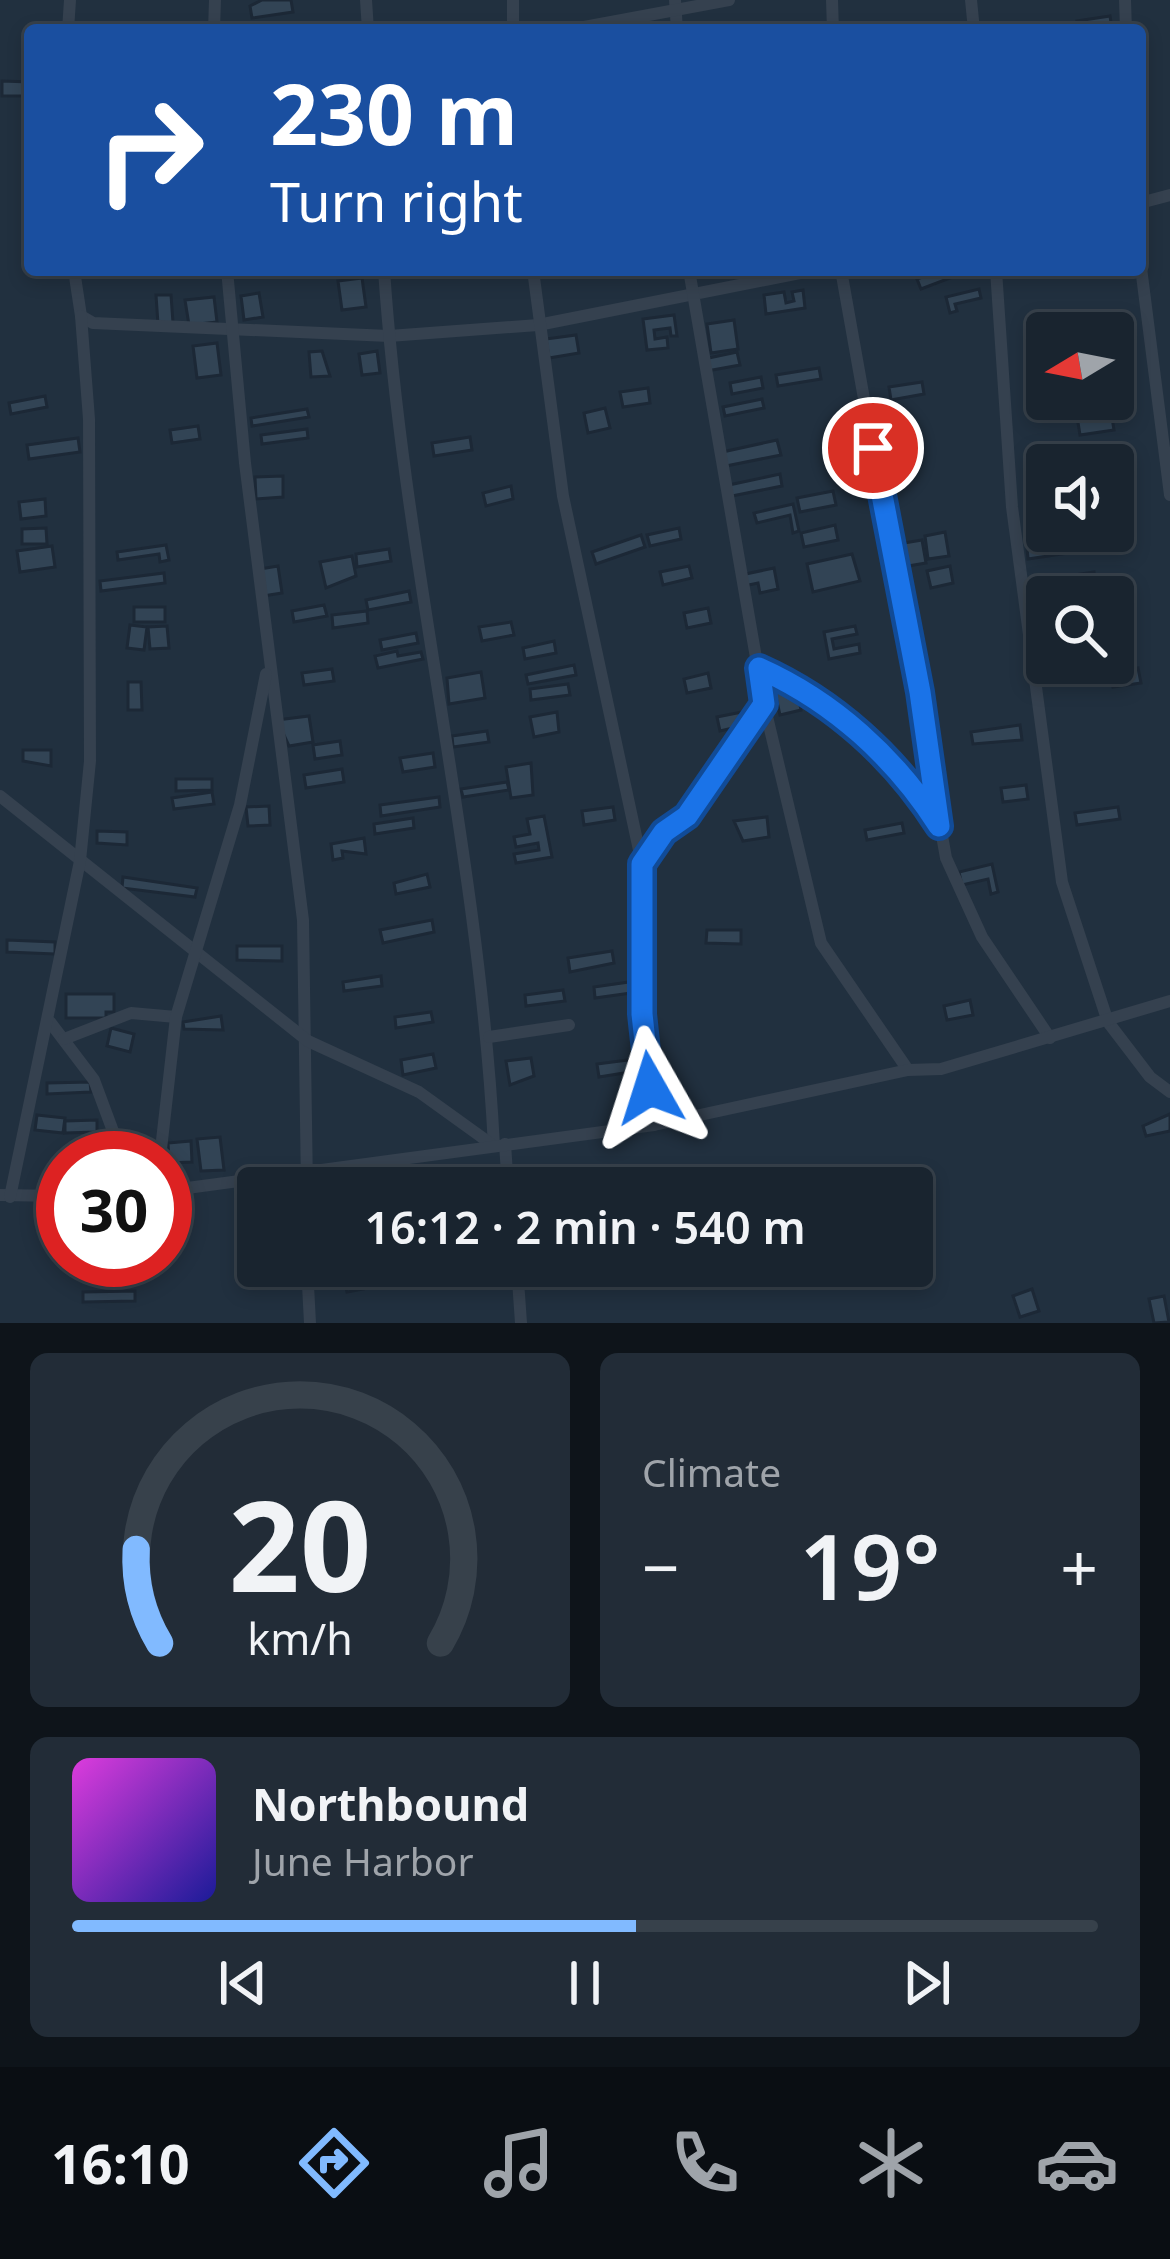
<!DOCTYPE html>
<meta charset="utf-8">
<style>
:root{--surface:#19242f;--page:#222c37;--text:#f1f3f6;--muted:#9fa4aa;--line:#37414b;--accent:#81baff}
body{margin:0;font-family:"Noto Sans",sans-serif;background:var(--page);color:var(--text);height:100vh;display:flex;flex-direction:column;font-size:45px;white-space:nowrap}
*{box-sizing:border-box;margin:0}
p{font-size:39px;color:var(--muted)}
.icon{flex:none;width:66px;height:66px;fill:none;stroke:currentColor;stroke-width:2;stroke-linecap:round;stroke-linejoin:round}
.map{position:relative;height:1323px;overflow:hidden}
.sheet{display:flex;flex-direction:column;gap:30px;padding:30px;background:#0e141a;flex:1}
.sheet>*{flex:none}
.banner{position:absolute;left:24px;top:24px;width:1122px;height:252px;border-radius:12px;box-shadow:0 6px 18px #0003,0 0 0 3px var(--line);background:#1a4fa0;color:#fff;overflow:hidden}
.needle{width:78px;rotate:260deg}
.buttons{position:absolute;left:1026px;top:312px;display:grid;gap:24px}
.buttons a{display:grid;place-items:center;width:108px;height:108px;border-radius:12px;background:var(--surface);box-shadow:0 6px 18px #0003,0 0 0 3px var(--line);font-size:60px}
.speed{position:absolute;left:36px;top:1131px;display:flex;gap:24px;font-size:60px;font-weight:700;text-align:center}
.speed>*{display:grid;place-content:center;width:156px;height:156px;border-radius:50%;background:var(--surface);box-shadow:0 6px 18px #0003,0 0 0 3px var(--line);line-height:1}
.speed .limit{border:18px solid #d22;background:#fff;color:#111}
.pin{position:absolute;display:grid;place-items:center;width:102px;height:102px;color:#fff;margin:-51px;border:6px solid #fff;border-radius:50%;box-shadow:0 3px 12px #0007}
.me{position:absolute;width:132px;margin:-66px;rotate:354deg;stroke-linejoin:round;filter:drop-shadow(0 0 9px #0008)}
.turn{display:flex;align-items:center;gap:42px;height:252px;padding:0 48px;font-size:54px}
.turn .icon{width:156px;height:156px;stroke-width:2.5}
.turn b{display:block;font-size:84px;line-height:102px}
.big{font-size:90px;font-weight:600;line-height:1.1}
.sheet .widget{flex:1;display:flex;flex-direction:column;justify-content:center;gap:18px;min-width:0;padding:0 42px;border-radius:18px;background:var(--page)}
.sheet .dial{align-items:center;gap:0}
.dial svg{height:312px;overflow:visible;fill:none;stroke:var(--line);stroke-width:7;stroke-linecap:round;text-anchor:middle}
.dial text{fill:var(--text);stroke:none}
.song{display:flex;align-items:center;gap:36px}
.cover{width:144px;height:144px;border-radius:18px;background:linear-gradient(135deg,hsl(300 70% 55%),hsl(240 70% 35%))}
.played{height:12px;border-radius:6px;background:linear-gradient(90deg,var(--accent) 55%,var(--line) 55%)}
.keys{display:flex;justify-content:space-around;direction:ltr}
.heat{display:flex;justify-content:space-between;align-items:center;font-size:66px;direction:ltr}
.sheet .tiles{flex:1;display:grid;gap:30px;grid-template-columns:1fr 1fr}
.widget:last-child{grid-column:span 2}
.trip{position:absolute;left:237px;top:1167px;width:696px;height:120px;border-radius:12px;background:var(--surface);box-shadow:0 6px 18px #0003,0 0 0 3px var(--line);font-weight:600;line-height:120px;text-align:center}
.tab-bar{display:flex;height:192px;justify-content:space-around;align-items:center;background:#0a0e13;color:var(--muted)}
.tab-bar .icon{width:84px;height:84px}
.tab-bar .active{color:var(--accent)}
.tab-bar b{font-size:54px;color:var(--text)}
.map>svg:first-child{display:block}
</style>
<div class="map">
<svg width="1170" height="1323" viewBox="0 0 1170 1323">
<rect width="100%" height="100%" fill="#21303f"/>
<!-- building -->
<g fill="#324455" stroke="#1c2836" stroke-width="3">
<path d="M 262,0 L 291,0 L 293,12 L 252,18 L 250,6 Z"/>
<path d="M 1110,16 L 1112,29 L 1079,30 L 1077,21 Z"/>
<path d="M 2,81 L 30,82 L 30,96 L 2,96 Z"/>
<path d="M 941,270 L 956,270 L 958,275 L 921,289 L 917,279 Z"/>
<path d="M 362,278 L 366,307 L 342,310 L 338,281 Z"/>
<path d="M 979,289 L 981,298 L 955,304 L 957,311 L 950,313 L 946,297 Z"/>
<path d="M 803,290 L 805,308 L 766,314 L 764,295 L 784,292 L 786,303 L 794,301 L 792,292 Z"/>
<path d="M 259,293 L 263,317 L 244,320 L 241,296 Z"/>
<path d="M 156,295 L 171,295 L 173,323 L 158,324 Z"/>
<path d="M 214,297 L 217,322 L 189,325 L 185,300 Z"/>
<path d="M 674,315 L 677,336 L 671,336 L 670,328 L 654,330 L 655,339 L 667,337 L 668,348 L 647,350 L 643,319 Z"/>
<path d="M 734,320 L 738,349 L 711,353 L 707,324 Z"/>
<path d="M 576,335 L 579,353 L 549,358 L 546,339 Z"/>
<path d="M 217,343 L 221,375 L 197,378 L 193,346 Z"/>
<path d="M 322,351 L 330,376 L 311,377 L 309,352 Z"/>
<path d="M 377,351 L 380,373 L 362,375 L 359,354 Z"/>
<path d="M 737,352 L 740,365 L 707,371 L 704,359 Z"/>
<path d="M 819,368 L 821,379 L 778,386 L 776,375 Z"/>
<path d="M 761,377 L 763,388 L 732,394 L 730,383 Z"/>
<path d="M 922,382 L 924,394 L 891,400 L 889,387 Z"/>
<path d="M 648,388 L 650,403 L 623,407 L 620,392 Z"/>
<path d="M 45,396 L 47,407 L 11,414 L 9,403 Z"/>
<path d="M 762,399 L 764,408 L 725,416 L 723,407 Z"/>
<path d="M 1110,405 L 1114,430 L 1080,435 L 1076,410 Z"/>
<path d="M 605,408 L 610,428 L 588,433 L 584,413 Z"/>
<path d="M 307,409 L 309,417 L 252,426 L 251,418 Z"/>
<path d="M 198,426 L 200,439 L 172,443 L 170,430 Z"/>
<path d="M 307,429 L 308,438 L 262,444 L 261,435 Z"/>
<path d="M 470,437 L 472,450 L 434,456 L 432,443 Z"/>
<path d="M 78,438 L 80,452 L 29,459 L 27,445 Z"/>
<path d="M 777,440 L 781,455 L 721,467 L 718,453 Z"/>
<path d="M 780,474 L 782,486 L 732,496 L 729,485 Z"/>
<path d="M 283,476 L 283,497 L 256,499 L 255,477 Z"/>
<path d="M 511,486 L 513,499 L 486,506 L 483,493 Z"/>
<path d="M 833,491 L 836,505 L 800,512 L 797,498 Z"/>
<path d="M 45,499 L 46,516 L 21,519 L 19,502 Z"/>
<path d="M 793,504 L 799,531 L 793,533 L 790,515 L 757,523 L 754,513 Z"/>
<path d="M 835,525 L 838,540 L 804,547 L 801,533 Z"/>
<path d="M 46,528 L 47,544 L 22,544 L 22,529 Z"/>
<path d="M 679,528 L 681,539 L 650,546 L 647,535 Z"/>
<path d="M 945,532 L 949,556 L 928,559 L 925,536 Z"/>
<path d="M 641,535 L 645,547 L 596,564 L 592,552 Z"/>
<path d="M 1087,539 L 1088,550 L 1028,559 L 1027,548 Z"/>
<path d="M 922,540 L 926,563 L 902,567 L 898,544 Z"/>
<path d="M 166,545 L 169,560 L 160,562 L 159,554 L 118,560 L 117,552 Z"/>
<path d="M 52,546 L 55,567 L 20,572 L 17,551 Z"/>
<path d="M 389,549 L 391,561 L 357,567 L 356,554 Z"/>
<path d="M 852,554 L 860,581 L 813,592 L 807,564 Z"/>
<path d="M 352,556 L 356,576 L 326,588 L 320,562 Z"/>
<path d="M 278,566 L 282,593 L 263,596 L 260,569 Z"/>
<path d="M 689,566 L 692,578 L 663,585 L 660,572 Z"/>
<path d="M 950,566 L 953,583 L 931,588 L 927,571 Z"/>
<path d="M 774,568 L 778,589 L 760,593 L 758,583 L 744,586 L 741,575 Z"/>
<path d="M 1094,572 L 1097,597 L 1070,597 L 1068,576 Z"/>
<path d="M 164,573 L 165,583 L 101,591 L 100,581 Z"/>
<path d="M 409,591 L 411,602 L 368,610 L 366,600 Z"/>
<path d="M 324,605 L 327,616 L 294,622 L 292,611 Z"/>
<rect x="134" y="607" width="31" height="15"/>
<path d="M 708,608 L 711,623 L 687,628 L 684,613 Z"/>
<path d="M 367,611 L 368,623 L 333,628 L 332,615 Z"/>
<path d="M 511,622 L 514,635 L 482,641 L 479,627 Z"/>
<path d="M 130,625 L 147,627 L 144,650 L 127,648 Z"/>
<path d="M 167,626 L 169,648 L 150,649 L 148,627 Z"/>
<path d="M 855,626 L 857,634 L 832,639 L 834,649 L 859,644 L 860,653 L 829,659 L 824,632 Z"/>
<path d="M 416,633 L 418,643 L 382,650 L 380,640 Z"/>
<path d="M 554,641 L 556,653 L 525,659 L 523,648 Z"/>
<path d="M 397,651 L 398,656 L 421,652 L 423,659 L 378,668 L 375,656 Z"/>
<path d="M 574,665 L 576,675 L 528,684 L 526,675 Z"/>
<path d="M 1138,668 L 1141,683 L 1113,687 L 1111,672 Z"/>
<path d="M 332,669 L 334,681 L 304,685 L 302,673 Z"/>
<path d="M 481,672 L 485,698 L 449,704 L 447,678 Z"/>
<path d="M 708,673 L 711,688 L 687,693 L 684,679 Z"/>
<path d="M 128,682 L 141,682 L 142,710 L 128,710 Z"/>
<path d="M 796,683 L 801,710 L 780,715 L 774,688 Z"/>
<path d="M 568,684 L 570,695 L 531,700 L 530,689 Z"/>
<path d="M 747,711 L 750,724 L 720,731 L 717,717 Z"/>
<path d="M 557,712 L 559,732 L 534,737 L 530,717 Z"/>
<path d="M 309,716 L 313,742 L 289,746 L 277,720 Z"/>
<path d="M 1020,725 L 1022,740 L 973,744 L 971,732 Z"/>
<path d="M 487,731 L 489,742 L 453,747 L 452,736 Z"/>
<path d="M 340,741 L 342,755 L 315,759 L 313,745 Z"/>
<path d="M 23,750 L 51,750 L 51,766 L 23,761 Z"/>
<path d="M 433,753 L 435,767 L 403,772 L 400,758 Z"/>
<path d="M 531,763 L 533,795 L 511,798 L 506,767 Z"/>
<path d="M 342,769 L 344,782 L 306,788 L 304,775 Z"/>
<path d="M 176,779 L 212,779 L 212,790 L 176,791 Z"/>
<path d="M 507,782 L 509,790 L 463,797 L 461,789 Z"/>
<path d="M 1026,785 L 1028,799 L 1003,802 L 1001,788 Z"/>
<path d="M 212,792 L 214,804 L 174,809 L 172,798 Z"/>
<path d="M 439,797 L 440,807 L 381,816 L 380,805 Z"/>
<path d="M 269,806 L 270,825 L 248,826 L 246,807 Z"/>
<path d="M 613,807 L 615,820 L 584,825 L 582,811 Z"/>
<path d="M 1118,807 L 1120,819 L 1077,825 L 1075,813 Z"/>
<path d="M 544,816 L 552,857 L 516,863 L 514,854 L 539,850 L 538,843 L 516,847 L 514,837 L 530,834 L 527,819 Z"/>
<path d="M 767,817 L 769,837 L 743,841 L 734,821 Z"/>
<path d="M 413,818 L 414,828 L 375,834 L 374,824 Z"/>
<path d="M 902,823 L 904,833 L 867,840 L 865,830 Z"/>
<path d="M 97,831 L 127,832 L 127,845 L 97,843 Z"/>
<path d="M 364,838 L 366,854 L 342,851 L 343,858 L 333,860 L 331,844 Z"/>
<path d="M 992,864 L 998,892 L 991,894 L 988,879 L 962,885 L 959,872 Z"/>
<path d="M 427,874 L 430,887 L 396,894 L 394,883 Z"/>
<path d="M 123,877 L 197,888 L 195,897 L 122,888 Z"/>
<path d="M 432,920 L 434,932 L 383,943 L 380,930 Z"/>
<path d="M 707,930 L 741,930 L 741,944 L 706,943 Z"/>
<path d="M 7,940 L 55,942 L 55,954 L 7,952 Z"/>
<path d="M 237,946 L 282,946 L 282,961 L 237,960 Z"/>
<path d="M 612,951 L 614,963 L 570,972 L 568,958 Z"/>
<path d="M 381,976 L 382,986 L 344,991 L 343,982 Z"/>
<path d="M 629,982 L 631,993 L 595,998 L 594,987 Z"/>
<path d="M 563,990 L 565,1001 L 526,1006 L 525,995 Z"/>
<path d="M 66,994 L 114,994 L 114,1012 L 106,1012 L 106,1018 L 66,1018 Z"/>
<path d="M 970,1000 L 973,1015 L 947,1020 L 944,1006 Z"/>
<path d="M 431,1012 L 433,1022 L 396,1028 L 395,1017 Z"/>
<path d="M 221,1016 L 223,1030 L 184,1029 L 183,1022 Z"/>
<path d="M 111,1028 L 134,1034 L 130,1052 L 107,1046 Z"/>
<path d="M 433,1054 L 436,1068 L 403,1075 L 401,1060 Z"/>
<path d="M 531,1058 L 534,1076 L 510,1085 L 506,1061 Z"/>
<path d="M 628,1060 L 630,1072 L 599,1077 L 597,1064 Z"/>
<path d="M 90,1082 L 91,1092 L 47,1094 L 47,1083 Z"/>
<path d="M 1170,1114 L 1170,1131 L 1146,1136 L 1143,1126 Z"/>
<path d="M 37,1115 L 65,1118 L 63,1133 L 35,1130 Z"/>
<path d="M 97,1120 L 97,1132 L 65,1133 L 65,1121 Z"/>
<path d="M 220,1137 L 224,1170 L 201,1171 L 197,1139 Z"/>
<path d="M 191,1141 L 192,1162 L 169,1163 L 168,1143 Z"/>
<path d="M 371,1273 L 373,1287 L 347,1292 L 344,1278 Z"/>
<path d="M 1032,1289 L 1039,1311 L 1020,1317 L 1013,1296 Z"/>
<path d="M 135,1291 L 135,1301 L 83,1302 L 83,1292 Z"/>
<path d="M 1164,1296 L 1169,1322 L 1154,1323 L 1149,1299 Z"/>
</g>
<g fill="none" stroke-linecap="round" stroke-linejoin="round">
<!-- street -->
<g stroke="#35414f" stroke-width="12">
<path d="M 366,0 L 368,30"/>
<path d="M 675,0 L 677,30"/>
<path d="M 832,0 L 833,30"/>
<path d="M 971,0 L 974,30"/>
<path d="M 1125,0 L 1126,30"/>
<path d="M 68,30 L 70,0"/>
<path d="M 214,30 L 215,0"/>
<path d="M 513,30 L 513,0"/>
<path d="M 568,30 L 729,0"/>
<path d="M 1140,203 L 1170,195"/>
<path d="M 1140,260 L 1170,495"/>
<path d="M 74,270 L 81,316 L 93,323 L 389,336 L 538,325 L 815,270"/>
<path d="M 227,270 L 245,463 L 303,920 L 307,1188"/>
<path d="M 384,270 C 404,564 479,852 494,1146"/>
<path d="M 533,270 L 563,496 L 642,864 L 642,1014 L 654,1125"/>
<path d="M 689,270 L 764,704 L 821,943 L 908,1070"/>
<path d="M 841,270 L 946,858 L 982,937 L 1050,1038"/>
<path d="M 996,270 L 1012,507 L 1062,882 L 1108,1022 L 1150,1077 L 1170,1092"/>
<path d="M 759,668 C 831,701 891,754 935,820"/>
<path d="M 0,796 L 308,1041 L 419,1092 L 494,1146"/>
<path d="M 642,864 L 664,832 L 687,816 L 764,704"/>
<path d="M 50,1022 L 94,1080 L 123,1158"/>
<path d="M 489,1037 L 569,1025"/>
<path d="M 64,1039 L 131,1013 L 176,1017"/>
<path d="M 505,1144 L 508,1188"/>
<path d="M 160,1158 L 176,1017 L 240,805 L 266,674"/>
<path d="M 165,1191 L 654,1125 L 908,1070 L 941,1069 L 1170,1001"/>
<path d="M 0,1195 L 63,1196"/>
<path d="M 10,1197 L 80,861 L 90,761 L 89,419 L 81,316"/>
<path d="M 307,1266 L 310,1323"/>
<path d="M 517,1266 L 521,1323"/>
</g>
</g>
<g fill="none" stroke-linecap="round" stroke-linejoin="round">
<defs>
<path id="route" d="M 650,1088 L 642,1014 L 642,864 L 664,832 L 687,816 L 764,704 L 759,668 C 833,701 895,757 939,826 L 920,692 L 873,448"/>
</defs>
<!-- route casing -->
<use href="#route" stroke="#114b97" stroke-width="30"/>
<!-- route -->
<use href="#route" stroke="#1a73e8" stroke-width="21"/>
</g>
</svg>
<div class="buttons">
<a><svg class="needle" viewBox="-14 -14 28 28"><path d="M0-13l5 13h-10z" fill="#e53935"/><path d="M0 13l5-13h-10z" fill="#9fa4aa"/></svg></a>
<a><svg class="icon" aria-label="sound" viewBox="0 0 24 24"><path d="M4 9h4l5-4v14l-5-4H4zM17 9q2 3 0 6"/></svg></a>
<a><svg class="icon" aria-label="search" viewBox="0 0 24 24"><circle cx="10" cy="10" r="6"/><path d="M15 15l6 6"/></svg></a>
</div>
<div class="speed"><div class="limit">30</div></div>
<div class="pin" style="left:873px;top:448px;background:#d93025"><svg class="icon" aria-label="arrive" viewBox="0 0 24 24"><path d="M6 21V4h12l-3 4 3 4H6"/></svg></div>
<svg class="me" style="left:650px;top:1088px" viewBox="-20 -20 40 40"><path d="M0-17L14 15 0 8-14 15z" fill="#1a73e8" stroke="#fff" stroke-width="4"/></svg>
<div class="trip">16:12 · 2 min · 540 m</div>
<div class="banner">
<div class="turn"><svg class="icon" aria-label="right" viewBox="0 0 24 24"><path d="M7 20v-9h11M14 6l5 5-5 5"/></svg><div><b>230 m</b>Turn right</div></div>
</div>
</div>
<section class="sheet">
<div class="tiles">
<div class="widget dial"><svg viewBox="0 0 100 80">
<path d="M14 69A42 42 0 1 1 86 69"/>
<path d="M14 69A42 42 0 0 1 8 45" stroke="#81baff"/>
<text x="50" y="56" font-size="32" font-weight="700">20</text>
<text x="50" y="72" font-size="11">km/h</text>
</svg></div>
<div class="widget"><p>Climate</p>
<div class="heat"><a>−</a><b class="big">19°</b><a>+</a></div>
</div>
<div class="widget">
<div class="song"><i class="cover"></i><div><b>Northbound</b><p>June Harbor</p></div></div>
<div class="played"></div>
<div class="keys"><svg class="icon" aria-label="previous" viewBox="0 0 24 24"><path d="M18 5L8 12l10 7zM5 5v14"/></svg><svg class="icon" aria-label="pause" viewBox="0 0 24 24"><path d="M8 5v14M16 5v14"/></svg><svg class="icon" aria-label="next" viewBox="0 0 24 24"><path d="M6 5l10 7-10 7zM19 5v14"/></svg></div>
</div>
</div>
</section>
<nav class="tab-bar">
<b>16:10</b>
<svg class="icon active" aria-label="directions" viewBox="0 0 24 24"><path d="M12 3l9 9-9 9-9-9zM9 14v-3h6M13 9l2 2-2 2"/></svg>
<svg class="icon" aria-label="music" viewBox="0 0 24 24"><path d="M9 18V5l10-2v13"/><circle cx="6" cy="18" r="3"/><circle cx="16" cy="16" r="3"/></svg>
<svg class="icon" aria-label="phone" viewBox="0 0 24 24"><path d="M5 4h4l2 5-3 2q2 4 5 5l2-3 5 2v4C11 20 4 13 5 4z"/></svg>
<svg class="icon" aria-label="climate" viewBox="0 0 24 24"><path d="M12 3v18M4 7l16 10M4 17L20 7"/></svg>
<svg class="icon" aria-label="car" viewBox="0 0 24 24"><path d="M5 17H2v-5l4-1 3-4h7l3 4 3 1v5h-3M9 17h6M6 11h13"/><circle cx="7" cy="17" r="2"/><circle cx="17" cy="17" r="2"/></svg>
</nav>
